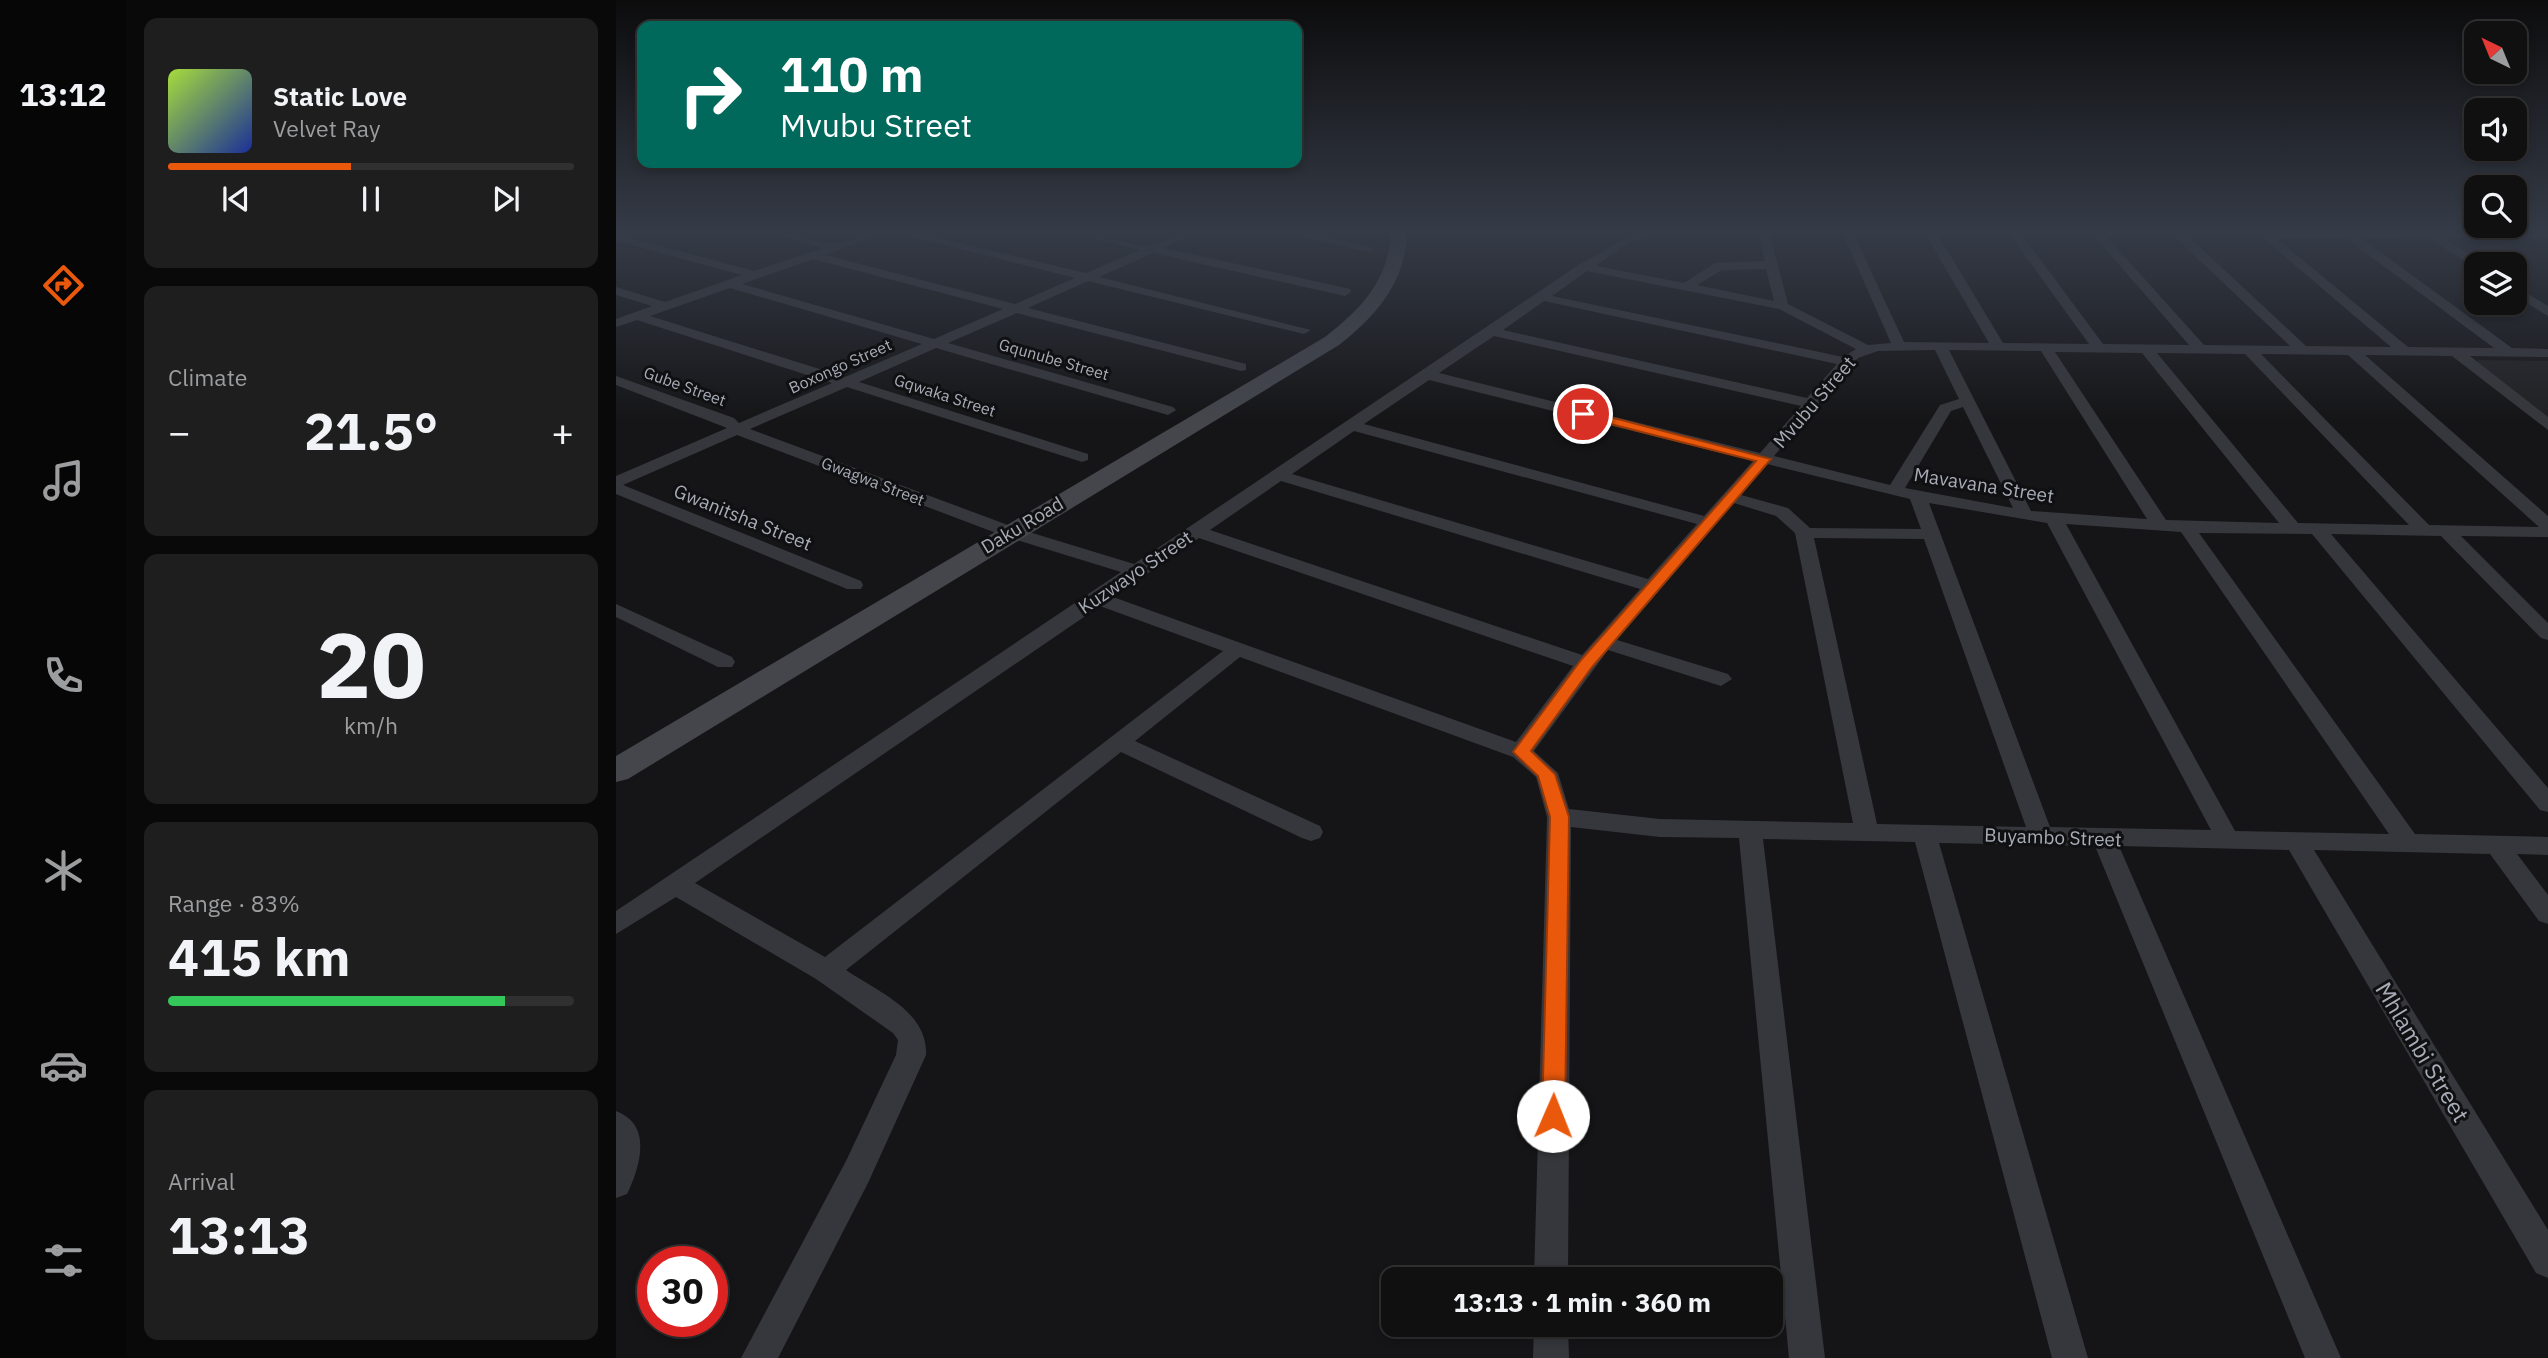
<!DOCTYPE html>
<meta charset="utf-8">
<style>
:root{--surface:#101011;--page:#1e1e1f;--text:#f1f3f6;--muted:#9c9d9f;--line:#303031;--accent:#ea580c}
body{margin:0;font-family:"IBM Plex Sans",sans-serif;background:var(--page);color:var(--text);height:100vh;display:flex;flex-direction:column;font-size:26px;white-space:nowrap}
*{box-sizing:border-box;margin:0}
p{font-size:23px;color:var(--muted)}
.icon{flex:none;width:38px;height:38px;fill:none;stroke:currentColor;stroke-width:2;stroke-linecap:round;stroke-linejoin:round}
.map{position:relative;flex:1;overflow:hidden}
.drawer{display:flex;flex-direction:column;gap:18px;padding:18px;background:#090909;width:490px}
.drawer>*{flex:none}
.hud{position:absolute;left:21px;top:21px;width:665px;height:147px;border-radius:14px;box-shadow:0 4px 10px #0003,0 0 0 2px var(--line);background:#00695c;color:#fff;overflow:hidden}
.needle{width:46px;rotate:317deg}
.controls{position:absolute;left:1848px;top:21px;display:grid;gap:14px}
.controls a{display:grid;place-items:center;width:63px;height:63px;border-radius:14px;background:var(--surface);box-shadow:0 4px 10px #0003,0 0 0 2px var(--line);font-size:35px}
.speed{position:absolute;left:21px;top:1246px;display:flex;gap:14px;font-size:35px;font-weight:700;text-align:center}
.speed>*{display:grid;place-content:center;width:91px;height:91px;border-radius:50%;background:var(--surface);box-shadow:0 4px 10px #0003,0 0 0 2px var(--line);line-height:1}
.speed .limit{border:10px solid #d22;background:#fff;color:#111}
.pin{position:absolute;display:grid;place-items:center;width:60px;height:60px;color:#fff;margin:-30px;border:4px solid #fff;border-radius:50%;box-shadow:0 2px 7px #0007}
.me{position:absolute;width:77px;margin:-38px;rotate:1deg;stroke-linejoin:round;filter:drop-shadow(0 0 5px #0008)}
.turn{display:flex;align-items:center;gap:24px;height:147px;padding:0 28px;font-size:32px}
.turn .icon{width:91px;height:91px;stroke-width:2.5}
.turn b{display:block;font-size:49px;line-height:60px}
.big{font-size:52px;font-weight:800;line-height:1.1}
.drawer .card{flex:1;display:flex;flex-direction:column;justify-content:center;gap:10px;min-width:0;padding:0 24px;border-radius:14px;background:var(--page)}
.drawer .dial{align-items:center;gap:0}
.dial b{font-size:91px;line-height:1}
.song{display:flex;align-items:center;gap:21px}
.cover{width:84px;height:84px;border-radius:10px;background:linear-gradient(135deg,hsl(80 70% 55%),hsl(230 70% 35%))}
.played{height:7px;border-radius:4px;background:linear-gradient(90deg,var(--accent) 45%,var(--line) 45%)}
.keys{display:flex;justify-content:space-around;direction:ltr}
.heat{display:flex;justify-content:space-between;align-items:center;font-size:38px;direction:ltr}
.charge{height:10px;border-radius:5px;background:linear-gradient(90deg,#34c759 83%,var(--line) 0)}
.trip{position:absolute;left:765px;top:1267px;width:402px;height:70px;border-radius:14px;background:var(--surface);box-shadow:0 4px 10px #0003,0 0 0 2px var(--line);font-weight:800;line-height:70px;text-align:center}
main{display:flex;flex:1;min-height:0}
.tabs{display:flex;flex-direction:column;width:126px;justify-content:space-around;align-items:center;background:#060607;color:var(--muted)}
.tabs .icon{width:49px;height:49px}
.tabs .selected{color:var(--accent)}
.tabs b{font-size:32px;color:var(--text)}
.map>svg:first-child{display:block}
</style>
<main>
<nav class="tabs">
<b>13:12</b>
<svg class="icon selected" aria-label="directions" viewBox="0 0 24 24"><path d="M12 3l9 9-9 9-9-9zM9 14v-3h6M13 9l2 2-2 2"/></svg>
<svg class="icon" aria-label="music" viewBox="0 0 24 24"><path d="M9 18V5l10-2v13"/><circle cx="6" cy="18" r="3"/><circle cx="16" cy="16" r="3"/></svg>
<svg class="icon" aria-label="phone" viewBox="0 0 24 24"><path d="M5 4h4l2 5-3 2q2 4 5 5l2-3 5 2v4C11 20 4 13 5 4z"/></svg>
<svg class="icon" aria-label="climate" viewBox="0 0 24 24"><path d="M12 3v18M4 7l16 10M4 17L20 7"/></svg>
<svg class="icon" aria-label="car" viewBox="0 0 24 24"><path d="M5 17H2v-5l4-1 3-4h7l3 4 3 1v5h-3M9 17h6M6 11h13"/><circle cx="7" cy="17" r="2"/><circle cx="17" cy="17" r="2"/></svg>
<svg class="icon" aria-label="filters" viewBox="0 0 24 24"><path d="M4 7h16M4 17h16"/><circle cx="9" cy="7" r="2"/><circle cx="15" cy="17" r="2"/></svg>
</nav>
<section class="drawer">
<div class="card">
<div class="song"><i class="cover"></i><div><b>Static Love</b><p>Velvet Ray</p></div></div>
<div class="played"></div>
<div class="keys"><svg class="icon" aria-label="previous" viewBox="0 0 24 24"><path d="M18 5L8 12l10 7zM5 5v14"/></svg><svg class="icon" aria-label="pause" viewBox="0 0 24 24"><path d="M8 5v14M16 5v14"/></svg><svg class="icon" aria-label="next" viewBox="0 0 24 24"><path d="M6 5l10 7-10 7zM19 5v14"/></svg></div>
</div>
<div class="card"><p>Climate</p>
<div class="heat"><a>−</a><b class="big">21.5°</b><a>+</a></div>
</div>
<div class="card dial"><b>20</b><p>km/h</p></div>
<div class="card"><p>Range · 83%</p><b class="big">415 km</b><div class="charge"></div></div>
<div class="card"><p>Arrival</p><b class="big">13:13</b></div>
</section>
<div class="map">
<svg width="1932" height="1358" viewBox="0 0 1932 1358">
<rect width="100%" height="100%" fill="#151517"/>
<!-- built -->
<path fill="#212124" d="M 1862,360 L 1932,361 L 1932,427 L 1856,366 Z"/>
<g fill="none" stroke-linecap="round" stroke-linejoin="round">
<!-- minor -->
<g fill="#36373c" fill-rule="evenodd">
<path d="M 149,231 C 174,230 200,245 219,243 C 237,242 252,231 273,231 L 209,255 L 399,304 L 459,278 L 273,231 L 293,231 L 470,273 L 524,250 L 447,231 C 471,231 521,248 536,245 C 553,242 565,231 584,231 L 548,248 L 734,289 L 735,292 L 729,296 L 537,253 L 483,277 L 695,330 L 688,334 L 472,281 L 412,308 L 630,364 L 630,370 L 625,371 L 401,313 L 332,343 L 557,407 L 560,410 L 552,415 L 320,348 L 243,382 L 472,454 L 472,460 L 466,462 L 231,387 L 134,429 L 400,528 L 518,564 L 964,264 C 996,249 1009,230 1049,231 L 1012,243 L 980,266 L 1068,283 L 1099,263 L 1149,261 L 1141,231 L 1153,231 L 1172,304 L 1252,345 L 1275,343 L 1227,234 L 1217,231 L 1932,233 L 1932,239 L 1830,239 L 1864,261 L 1866,264 L 1860,264 L 1860,268 L 1814,239 L 1745,238 L 1896,348 L 1932,349 L 1932,357 L 1854,356 L 1932,417 L 1932,430 L 1836,356 L 1749,355 L 1932,516 L 1932,537 L 1845,536 L 1932,623 L 1932,640 L 1925,638 L 1825,536 L 1715,534 L 1932,788 L 1932,812 L 1924,810 L 1696,534 L 1583,533 L 1799,834 L 1932,837 L 1932,855 L 1901,854 L 1932,895 L 1932,924 L 1923,921 L 1874,854 L 1698,850 L 1932,1230 L 1932,1278 L 1920,1273 L 1673,850 L 1503,846 L 1725,1358 L 1689,1358 L 1479,846 L 1323,843 L 1472,1358 L 1436,1358 L 1299,842 L 1147,839 L 1209,1358 L 1173,1358 L 1123,838 L 1044,837 L 955,827 L 952,1279 L 918,1279 L 931,817 L 920,777 L 897,757 L 624,657 L 519,741 L 704,826 L 707,832 L 704,838 L 695,841 L 686,838 L 505,752 L 230,970 C 262,992 312,1011 310,1055 L 252,1183 L 162,1358 L 125,1358 L 230,1161 L 280,1055 L 282,1040 L 277,1033 L 200,979 L 60,897 L 0,934 L 0,911 L 505,572 L 388,536 L 121,435 L 7,485 L 245,581 L 247,585 L 245,589 L 231,589 L 0,494 L 0,476 L 111,428 L 0,385 L 0,376 L 118,418 L 123,423 L 216,383 L 21,320 L 0,327 L 0,319 L 36,306 L 0,295 L 0,287 L 49,302 L 126,275 L 0,241 L 0,234 L 138,271 L 207,248 ZM 1238,235 L 1310,235 L 1373,343 L 1288,342 ZM 1322,235 L 1395,236 L 1473,344 L 1387,343 ZM 1407,236 L 1478,236 L 1573,345 L 1487,344 ZM 1490,236 L 1559,237 L 1674,346 L 1588,345 ZM 1573,237 L 1646,237 L 1775,347 L 1690,346 ZM 1660,238 L 1730,238 L 1878,348 L 1792,347 ZM 197,259 L 387,309 L 318,339 L 126,284 ZM 1150,269 L 1158,301 L 1081,285 L 1106,270 ZM 971,271 L 1163,309 L 1240,349 L 1227,357 L 936,296 ZM 114,288 L 306,344 L 229,377 L 34,316 ZM 928,301 L 1221,364 L 1191,398 L 887,330 ZM 878,336 L 1185,406 L 1144,453 L 823,373 ZM 1319,350 L 1343,399 L 1324,405 L 1274,485 L 1158,456 L 1242,358 L 1262,351 ZM 1333,350 L 1425,351 L 1531,519 L 1415,511 ZM 1439,352 L 1526,353 L 1663,523 L 1550,520 ZM 1541,353 L 1629,354 L 1793,525 L 1682,523 ZM 1645,354 L 1732,355 L 1923,527 L 1813,525 ZM 813,380 L 1137,461 L 1088,516 L 748,424 ZM 1347,407 L 1397,508 L 1289,488 L 1335,411 ZM 738,431 L 1081,524 L 1032,579 L 676,474 ZM 1151,464 L 1294,499 L 1305,529 L 1194,528 L 1172,508 L 1125,495 ZM 665,481 L 1024,589 L 966,655 L 594,530 ZM 1118,503 L 1160,516 L 1179,533 L 1237,823 L 1044,819 L 953,809 L 942,773 L 918,751 L 992,650 L 1105,686 L 1116,679 L 1112,674 L 1001,640 ZM 1313,503 L 1431,523 L 1595,830 L 1434,827 ZM 1450,524 L 1565,532 L 1773,834 L 1619,831 ZM 583,538 L 957,666 L 900,742 L 497,597 ZM 1198,538 L 1308,539 L 1410,827 L 1261,824 ZM 484,606 L 607,651 L 209,957 L 79,883 Z"/>
<path d="M 664,231 L 686,231 L 759,248 L 753,252 Z"/>
<path d="M 1899,286 L 1932,306 L 1932,316 L 1899,296 Z"/>
<path d="M 0,604 L 116,657 L 119,662 L 116,667 L 102,667 L 0,617 Z"/>
<path d="M 0,1111 C 37,1125 24,1167 11,1194 L 0,1198 Z"/>
<path d="M 918,1325 L 952,1325 L 953,1358 L 917,1358 Z"/>
</g>
<!-- secondary -->
<path fill="#44464c" fill-rule="evenodd" d="M 775,231 L 791,231 C 790,282 761,315 723,345 L 12,779 L 0,782 L 0,756 L 709,337 C 746,308 773,280 775,231 Z"/>
</g>
<!-- sky -->
<linearGradient id="sky" x2="0" y2="1"><stop stop-color="#0c0c0d"/><stop offset="0.55" stop-color="#353b47"/><stop offset="1" stop-color="#353b47" stop-opacity="0"/></linearGradient>
<rect width="1932" height="421" fill="url(#sky)"/>
<!-- route -->
<path fill="#ea580c" stroke="#983908" stroke-width="2" d="M 967,410 L 1155,459 L 976,667 L 915,751 L 939,774 L 953,817 L 949,1116 L 945,1124 L 937,1127 L 929,1124 L 926,1116 L 934,817 L 922,776 L 897,752 L 965,660 L 1140,461 L 963,416 L 961,414 Z"/>
<g text-anchor="middle" stroke-width="6" stroke-linejoin="round" paint-order="stroke">
<!-- far-street labels -->
<g font-size="16" fill="#a7acb7" stroke="#101012">
<text transform="translate(438 359) rotate(16)" y="6">Gqunube Street</text>
<text transform="translate(224 366) rotate(-24)" y="6">Boxongo Street</text>
<text transform="translate(69 386) rotate(20)" y="6">Gube Street</text>
<text transform="translate(329 395) rotate(18)" y="6">Gqwaka Street</text>
<text transform="translate(257 481) rotate(21)" y="6">Gwagwa Street</text>
</g>
<!-- street labels -->
<g font-size="19" fill="#a7acb7" stroke="#101012">
<text transform="translate(1198 402) rotate(-49)" y="7">Mvubu Street</text>
<text transform="translate(1368 485) rotate(9)" y="7">Mavavana Street</text>
<text transform="translate(127 517) rotate(22)" y="7">Gwanitsha Street</text>
<text transform="translate(406 525) rotate(-31)" y="7">Daku Road</text>
<text transform="translate(519 572) rotate(-34)" y="7">Kuzwayo Street</text>
<text transform="translate(1437 837) rotate(2)" y="7">Buyambo Street</text>
</g>
<!-- near-street labels -->
<g font-size="23" fill="#a7acb7" stroke="#101012">
<text transform="translate(1806 1052) rotate(59)" y="8">Mhlambi Street</text>
</g>
</g>
</svg>
<div class="controls">
<a><svg class="needle" viewBox="-14 -14 28 28"><path d="M0-13l5 13h-10z" fill="#e53935"/><path d="M0 13l5-13h-10z" fill="#9c9d9f"/></svg></a>
<a><svg class="icon" aria-label="sound" viewBox="0 0 24 24"><path d="M4 9h4l5-4v14l-5-4H4zM17 9q2 3 0 6"/></svg></a>
<a><svg class="icon" aria-label="search" viewBox="0 0 24 24"><circle cx="10" cy="10" r="6"/><path d="M15 15l6 6"/></svg></a>
<a><svg class="icon" aria-label="layers" viewBox="0 0 24 24"><path d="M12 4l9 5-9 5-9-5zM3 14l9 5 9-5"/></svg></a>
</div>
<div class="speed"><div class="limit">30</div></div>
<div class="pin" style="left:967px;top:414px;background:#d93025"><svg class="icon" aria-label="arrive" viewBox="0 0 24 24"><path d="M6 21V4h12l-3 4 3 4H6"/></svg></div>
<svg class="me" style="left:937px;top:1116px" viewBox="-20 -20 40 40"><circle r="19" fill="#fff"/><path d="M0-13L10 11 0 6-10 11z" fill="#ea580c"/></svg>
<div class="trip">13:13 · 1 min · 360 m</div>
<div class="hud">
<div class="turn"><svg class="icon" aria-label="right" viewBox="0 0 24 24"><path d="M7 20v-9h11M14 6l5 5-5 5"/></svg><div><b>110 m</b>Mvubu Street</div></div>
</div>
</div>
</main>
